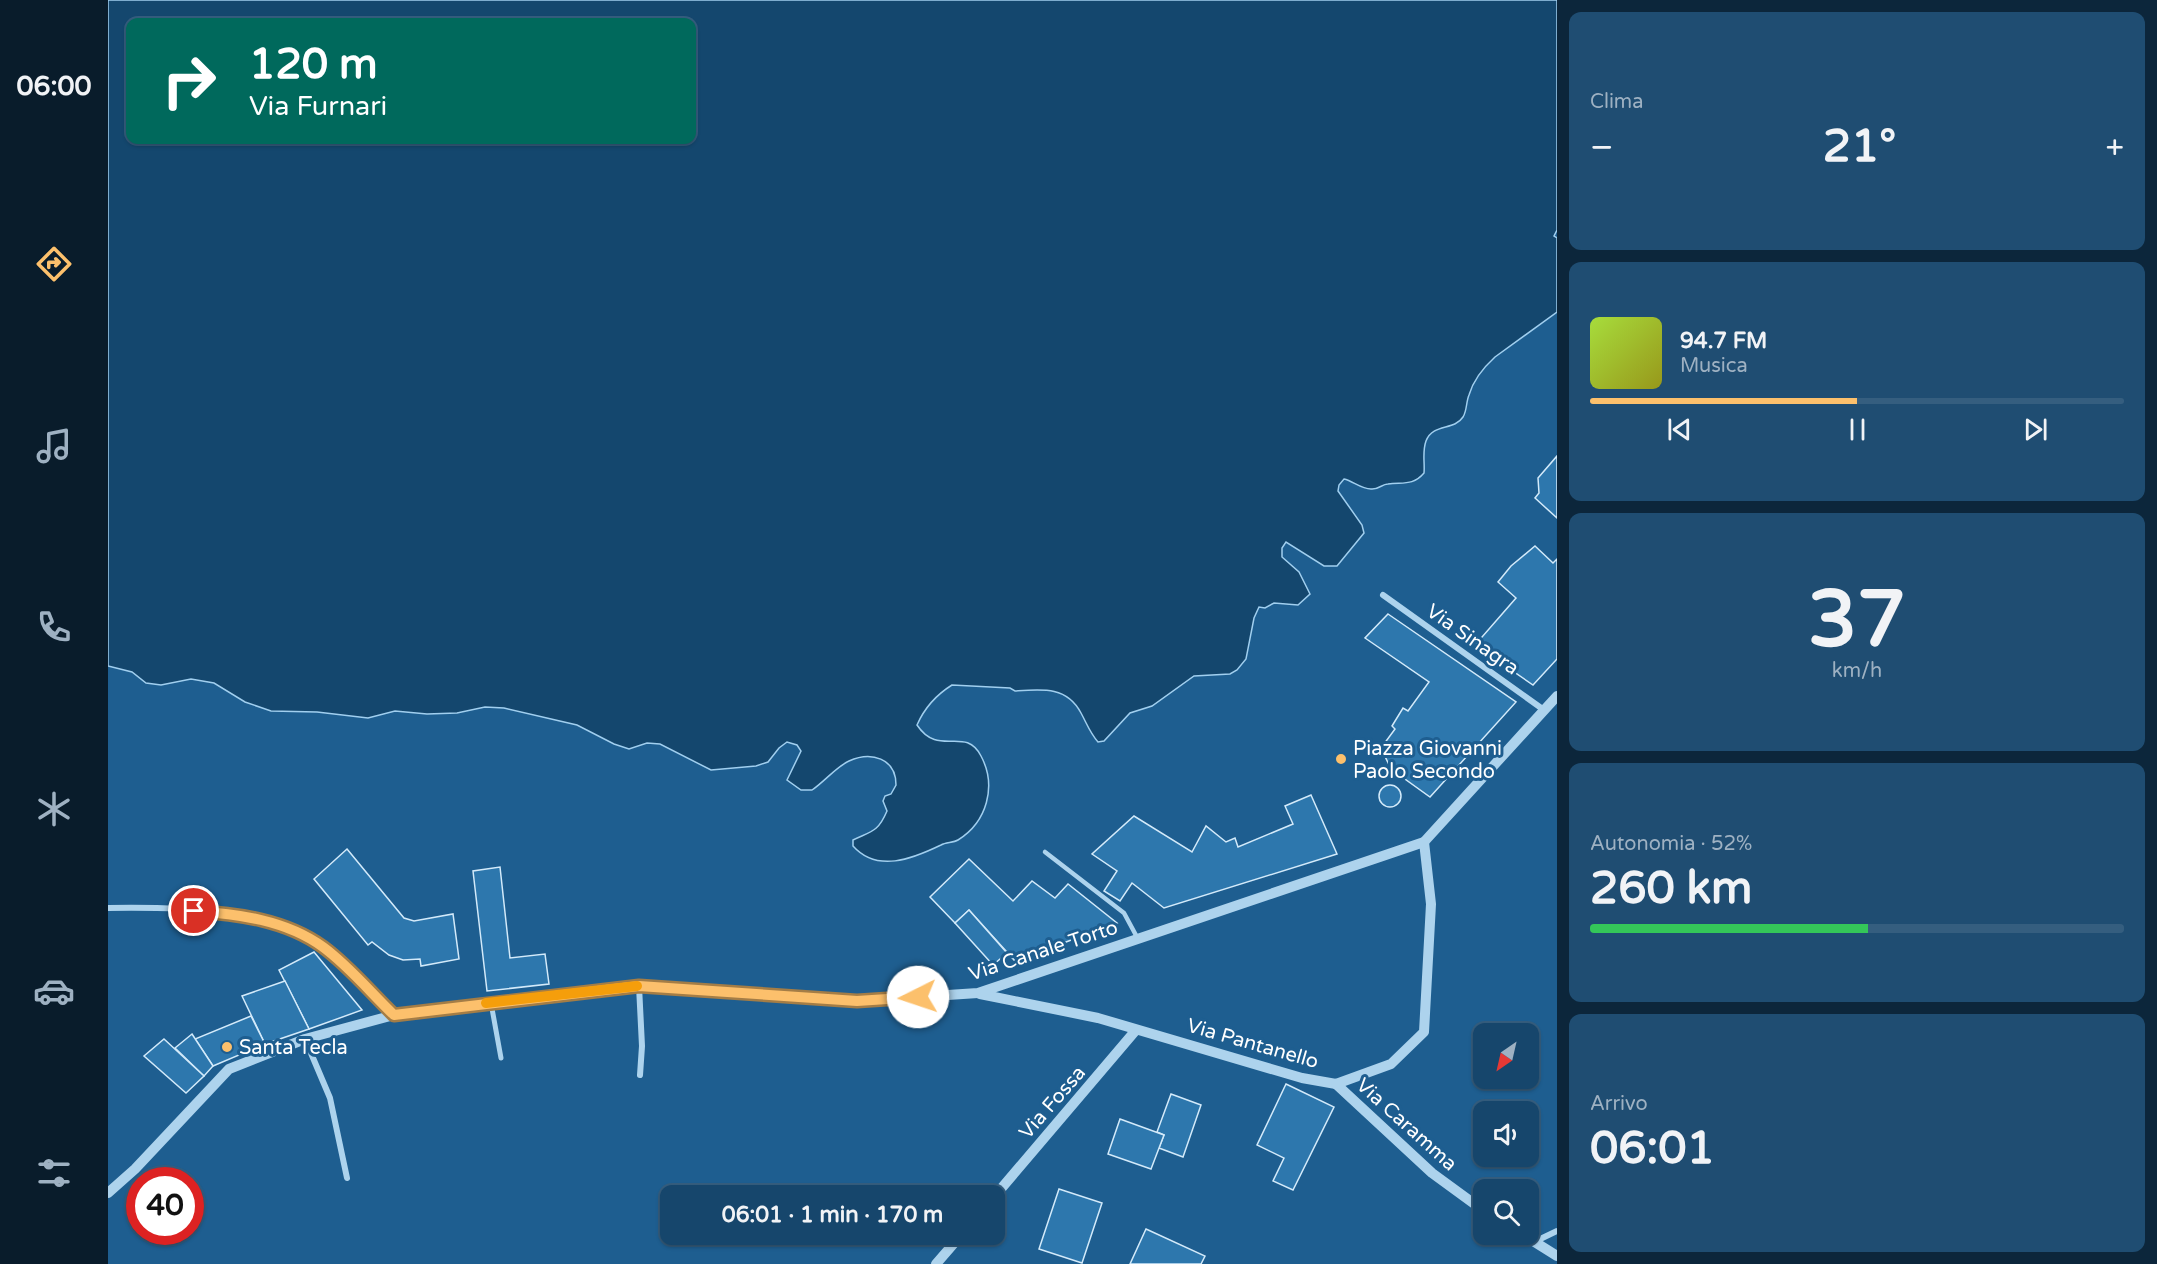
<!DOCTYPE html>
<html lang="it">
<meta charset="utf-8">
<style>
:root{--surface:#16466c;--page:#1f4d72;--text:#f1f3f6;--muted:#9eb1c2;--line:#355e7f;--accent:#fcc06c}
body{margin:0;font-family:"Varela Round",sans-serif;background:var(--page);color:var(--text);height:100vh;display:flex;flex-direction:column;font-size:22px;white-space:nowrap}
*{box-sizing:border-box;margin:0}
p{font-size:20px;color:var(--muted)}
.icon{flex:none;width:33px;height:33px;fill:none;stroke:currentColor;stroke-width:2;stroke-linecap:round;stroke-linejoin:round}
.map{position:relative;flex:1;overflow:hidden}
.panel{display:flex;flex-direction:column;gap:12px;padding:12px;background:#0c263b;width:600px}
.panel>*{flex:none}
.guide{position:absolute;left:18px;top:18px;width:570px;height:126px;border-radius:12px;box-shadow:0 2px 4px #0004,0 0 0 2px var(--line);background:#00695c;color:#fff;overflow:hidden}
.needle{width:39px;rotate:214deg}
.tools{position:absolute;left:1365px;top:1023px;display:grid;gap:12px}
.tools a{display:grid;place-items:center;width:66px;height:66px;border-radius:12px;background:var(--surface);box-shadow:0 2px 4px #0004,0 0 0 2px var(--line);font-size:30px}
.speed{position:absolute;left:18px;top:1167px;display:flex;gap:12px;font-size:30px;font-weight:700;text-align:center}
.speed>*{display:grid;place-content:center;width:78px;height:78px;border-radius:50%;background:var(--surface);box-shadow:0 2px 4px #0004,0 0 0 2px var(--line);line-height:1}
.speed .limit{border:9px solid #d22;background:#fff;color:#111}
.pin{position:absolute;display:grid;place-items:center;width:51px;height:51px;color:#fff;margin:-26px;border:3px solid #fff;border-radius:50%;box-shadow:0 2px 6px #0007}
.me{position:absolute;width:66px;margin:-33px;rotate:266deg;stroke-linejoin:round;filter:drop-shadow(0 0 4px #0008)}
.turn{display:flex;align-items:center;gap:21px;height:126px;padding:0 24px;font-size:27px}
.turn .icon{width:78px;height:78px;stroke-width:2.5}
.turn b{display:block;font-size:42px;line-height:51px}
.big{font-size:45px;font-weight:700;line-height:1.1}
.panel .widget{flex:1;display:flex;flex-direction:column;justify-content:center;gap:9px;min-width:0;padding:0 21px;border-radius:12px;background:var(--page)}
.panel .dial{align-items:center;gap:0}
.dial b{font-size:78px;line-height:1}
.song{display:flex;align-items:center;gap:18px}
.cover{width:72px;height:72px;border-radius:9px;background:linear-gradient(135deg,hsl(80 70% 55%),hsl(60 70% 35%))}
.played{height:6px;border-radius:3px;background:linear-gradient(90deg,var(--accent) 50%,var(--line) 50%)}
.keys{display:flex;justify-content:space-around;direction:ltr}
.heat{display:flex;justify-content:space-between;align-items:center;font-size:33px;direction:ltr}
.charge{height:9px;border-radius:4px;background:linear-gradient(90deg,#34c759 52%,var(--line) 0)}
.trip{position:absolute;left:552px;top:1185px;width:345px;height:60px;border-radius:12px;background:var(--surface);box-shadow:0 2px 4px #0004,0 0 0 2px var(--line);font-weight:700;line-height:60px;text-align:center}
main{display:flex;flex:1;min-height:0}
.dock{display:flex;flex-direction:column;width:108px;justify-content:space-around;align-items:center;background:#091c2b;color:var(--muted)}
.dock .icon{width:42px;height:42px}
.dock .on{color:var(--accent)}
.dock b{font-size:27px;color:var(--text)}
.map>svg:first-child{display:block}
</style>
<main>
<nav class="dock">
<b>06:00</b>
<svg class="icon on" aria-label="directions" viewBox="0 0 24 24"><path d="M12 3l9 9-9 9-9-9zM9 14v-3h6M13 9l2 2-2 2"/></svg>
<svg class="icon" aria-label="music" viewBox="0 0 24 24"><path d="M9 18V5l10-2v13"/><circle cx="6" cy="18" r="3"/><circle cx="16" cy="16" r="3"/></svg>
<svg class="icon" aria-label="phone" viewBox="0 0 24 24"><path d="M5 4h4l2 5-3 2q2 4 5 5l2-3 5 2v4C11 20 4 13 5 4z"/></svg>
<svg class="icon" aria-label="climate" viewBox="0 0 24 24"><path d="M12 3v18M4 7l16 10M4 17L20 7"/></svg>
<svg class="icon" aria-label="car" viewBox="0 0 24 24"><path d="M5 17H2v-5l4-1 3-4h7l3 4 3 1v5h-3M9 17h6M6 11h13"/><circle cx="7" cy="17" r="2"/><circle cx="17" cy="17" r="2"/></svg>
<svg class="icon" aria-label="filters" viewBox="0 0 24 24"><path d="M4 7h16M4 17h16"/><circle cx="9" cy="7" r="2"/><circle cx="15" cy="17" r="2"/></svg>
</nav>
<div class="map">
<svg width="1449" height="1264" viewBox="0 0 1449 1264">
<rect width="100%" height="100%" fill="#1e5e90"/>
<!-- water -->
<path fill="#14476e" stroke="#a1cfef" stroke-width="1.5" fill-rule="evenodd" d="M 0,0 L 1449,0 L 1449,230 L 1446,236 L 1449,238 L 1449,312 L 1387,357 C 1376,367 1365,381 1361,395 C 1358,402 1359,411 1355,417 C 1346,431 1325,423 1318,441 C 1314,452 1317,463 1316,473 C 1305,486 1295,482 1280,484 C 1274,484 1270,490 1263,489 C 1253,489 1245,481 1236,479 L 1231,485 L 1230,491 L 1254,525 L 1256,533 L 1229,566 L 1216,566 L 1178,542 L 1174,548 L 1174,557 L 1191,572 L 1202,594 L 1190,605 L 1166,603 L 1157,608 L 1151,607 L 1146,618 L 1138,659 L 1129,670 L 1122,674 L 1086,676 L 1044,706 L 1022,713 L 996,741 L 990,742 C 982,733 979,724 973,713 C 959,686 934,689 907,691 L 902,688 L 844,685 C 828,695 816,709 809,725 C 831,758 857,725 873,756 C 889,786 879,822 850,840 C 845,843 838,842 833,845 C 804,859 769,873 745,846 L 745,840 C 764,831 770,832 779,811 L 775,801 L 777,796 L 783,794 L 788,785 C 788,758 763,751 741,761 C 728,767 716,782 704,790 L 693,790 L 679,780 L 693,751 L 689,745 L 679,742 L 671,748 L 660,762 L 648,766 L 603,770 L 552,744 L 539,743 L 521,749 L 506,744 L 469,725 L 396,708 L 377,707 L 349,713 L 319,714 L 287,711 L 260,718 L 209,712 L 163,711 L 137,702 L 106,683 L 83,679 L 53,685 L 38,683 L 24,672 L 0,666 ZM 22,22 L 584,22 L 584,140 L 22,140 Z"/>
<!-- building -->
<g fill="#2d77ad" stroke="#d3eafa" stroke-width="1.5">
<path d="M 1449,456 L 1449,518 L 1427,498 L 1431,493 L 1430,478 Z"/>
<path d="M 1427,546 L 1445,563 L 1449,559 L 1449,659 L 1425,685 L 1367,645 L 1408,598 L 1390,582 L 1403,566 Z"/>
<path d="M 1280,614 L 1408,702 L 1322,797 L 1283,769 L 1273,748 L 1287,729 L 1284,726 L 1295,708 L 1300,711 L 1321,682 L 1257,638 Z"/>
<circle cx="1282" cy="796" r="11"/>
<path d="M 1203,795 L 1229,854 L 1056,908 L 1024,883 L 1012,901 L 996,891 L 1009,871 L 984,854 L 1026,816 L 1084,852 L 1098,826 L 1118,842 L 1127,838 L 1130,847 L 1185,824 L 1177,806 Z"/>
<path d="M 239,849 L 296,918 L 306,921 L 345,914 L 351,959 L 313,966 L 312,959 L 295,960 L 281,955 L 264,942 L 260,945 L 206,879 Z"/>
<path d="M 861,859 L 905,901 L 924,881 L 947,898 L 960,884 L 1009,923 L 907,961 L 861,910 L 847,923 L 822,897 Z"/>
<path d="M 392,867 L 402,958 L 437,954 L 441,984 L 379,991 L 365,871 Z"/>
<path d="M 861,910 L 899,953 L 885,965 L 847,923 Z"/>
<path d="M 206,952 L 254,1010 L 201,1029 L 171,970 Z"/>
<path d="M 177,981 L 201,1029 L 157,1044 L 134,996 Z"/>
<path d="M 143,1016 L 157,1044 L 105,1066 L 87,1039 Z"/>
<path d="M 84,1034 L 105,1066 L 96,1076 L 67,1048 Z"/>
<path d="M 56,1039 L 96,1076 L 78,1093 L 36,1056 Z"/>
<path d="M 1178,1084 L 1226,1107 L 1185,1190 L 1165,1181 L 1176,1158 L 1149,1145 Z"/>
<path d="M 1063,1094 L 1093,1105 L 1075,1157 L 1051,1148 L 1056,1135 L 1049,1132 Z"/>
<path d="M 1012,1119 L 1056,1135 L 1043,1169 L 1000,1154 Z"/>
<path d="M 951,1189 L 994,1203 L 974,1263 L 931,1249 Z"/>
<path d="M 1038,1229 L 1097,1256 L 1093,1264 L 1022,1264 Z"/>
</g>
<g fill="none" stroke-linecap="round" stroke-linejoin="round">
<!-- service -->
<path stroke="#add3ed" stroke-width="4.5" d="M 937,852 L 1016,913 L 1030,939"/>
<!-- pedestrian -->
<path stroke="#add3ed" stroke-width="5" d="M 383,1003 L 393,1058"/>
<!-- minor -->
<g stroke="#add3ed" stroke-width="6">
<path d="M 1275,595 L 1436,710"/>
<path d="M 0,908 C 62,907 166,907 217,948 C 241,968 263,993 286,1015"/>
<path d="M 531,986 L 534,1046 L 532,1075"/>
<path d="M 197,1039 L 222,1098 L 239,1178"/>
<path d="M 1426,1242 L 1449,1231"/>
</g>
<!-- tertiary -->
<g stroke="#add3ed" stroke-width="10">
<path d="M 872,994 L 990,1018 L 1194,1078 L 1228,1084 L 1283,1064 L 1316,1032 L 1323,904 L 1316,842"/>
<path d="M 1228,1084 L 1324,1173 L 1376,1211"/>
<path d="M 0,1193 L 27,1169 L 121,1069 L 197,1039 L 286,1015 L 531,986 L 749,1001 L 870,993 L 1316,842 L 1449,696"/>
<path d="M 886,1197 L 1028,1030"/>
<path d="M 1414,1234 L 1449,1256"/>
<path d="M 828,1264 L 854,1234"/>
</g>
</g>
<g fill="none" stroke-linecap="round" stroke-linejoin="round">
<defs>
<path id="route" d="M 86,911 C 130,914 178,920 215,947 C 241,966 263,993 286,1015 L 531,986 L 749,1001 L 810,997"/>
</defs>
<!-- route casing -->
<use href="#route" stroke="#a47d46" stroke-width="15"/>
<!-- route -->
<use href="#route" stroke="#fcc06c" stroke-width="10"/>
<!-- slow -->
<path stroke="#f59e0b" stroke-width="10" d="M 378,1003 L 529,986"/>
</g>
<!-- markers -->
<g fill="#fcc06c" stroke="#1e5e90" stroke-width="2">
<circle cx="1233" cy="759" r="6"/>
<circle cx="119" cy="1047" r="6"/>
</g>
<g text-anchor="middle" stroke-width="6" stroke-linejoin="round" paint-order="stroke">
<!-- street labels -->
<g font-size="20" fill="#fff" stroke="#1e5e90">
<text transform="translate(1365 639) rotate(35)" y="7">Via Sinagra</text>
<text transform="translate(935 950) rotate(-18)" y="7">Via Canale Torto</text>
<text transform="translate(1145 1043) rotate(16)" y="7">Via Pantanello</text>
<text transform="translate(944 1102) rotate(-49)" y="7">Via Fossa</text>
<text transform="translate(1299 1124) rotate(42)" y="7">Via Caramma</text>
</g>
<!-- poi labels -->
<g font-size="20" fill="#fff" stroke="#1e5e90" text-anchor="start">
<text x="1245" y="755">Piazza Giovanni<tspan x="1245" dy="23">Paolo Secondo</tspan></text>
<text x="131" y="1054">Santa Tecla</text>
</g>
</g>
</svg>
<div class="tools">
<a><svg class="needle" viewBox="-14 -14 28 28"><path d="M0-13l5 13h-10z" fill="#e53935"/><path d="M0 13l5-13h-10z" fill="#9eb1c2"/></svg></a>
<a><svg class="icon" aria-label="sound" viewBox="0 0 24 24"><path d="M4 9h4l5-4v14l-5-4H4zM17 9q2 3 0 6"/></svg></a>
<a><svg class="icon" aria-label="search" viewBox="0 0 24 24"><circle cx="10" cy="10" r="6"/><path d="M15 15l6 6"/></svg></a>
</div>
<div class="speed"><div class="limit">40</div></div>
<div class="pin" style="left:86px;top:911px;background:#d93025"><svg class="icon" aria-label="arrive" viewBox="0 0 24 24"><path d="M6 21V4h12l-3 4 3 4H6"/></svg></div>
<svg class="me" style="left:810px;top:997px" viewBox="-20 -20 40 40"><circle r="19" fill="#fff"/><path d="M0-13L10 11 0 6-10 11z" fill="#fcc06c"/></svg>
<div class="trip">06:01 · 1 min · 170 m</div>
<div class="guide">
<div class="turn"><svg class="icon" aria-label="right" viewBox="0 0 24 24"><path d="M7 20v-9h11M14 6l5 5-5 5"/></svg><div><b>120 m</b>Via Furnari</div></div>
</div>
</div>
<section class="panel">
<div class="widget"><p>Clima</p>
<div class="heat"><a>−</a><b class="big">21°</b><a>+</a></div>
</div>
<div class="widget">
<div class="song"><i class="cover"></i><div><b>94.7 FM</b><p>Musica</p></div></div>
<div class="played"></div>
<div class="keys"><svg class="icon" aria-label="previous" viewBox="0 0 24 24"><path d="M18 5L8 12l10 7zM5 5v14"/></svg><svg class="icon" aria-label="pause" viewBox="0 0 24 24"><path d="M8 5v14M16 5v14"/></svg><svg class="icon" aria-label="next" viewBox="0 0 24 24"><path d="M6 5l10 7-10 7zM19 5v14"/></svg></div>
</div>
<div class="widget dial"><b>37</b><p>km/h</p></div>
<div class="widget"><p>Autonomia · 52%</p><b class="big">260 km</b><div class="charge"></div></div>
<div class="widget"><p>Arrivo</p><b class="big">06:01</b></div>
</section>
</main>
